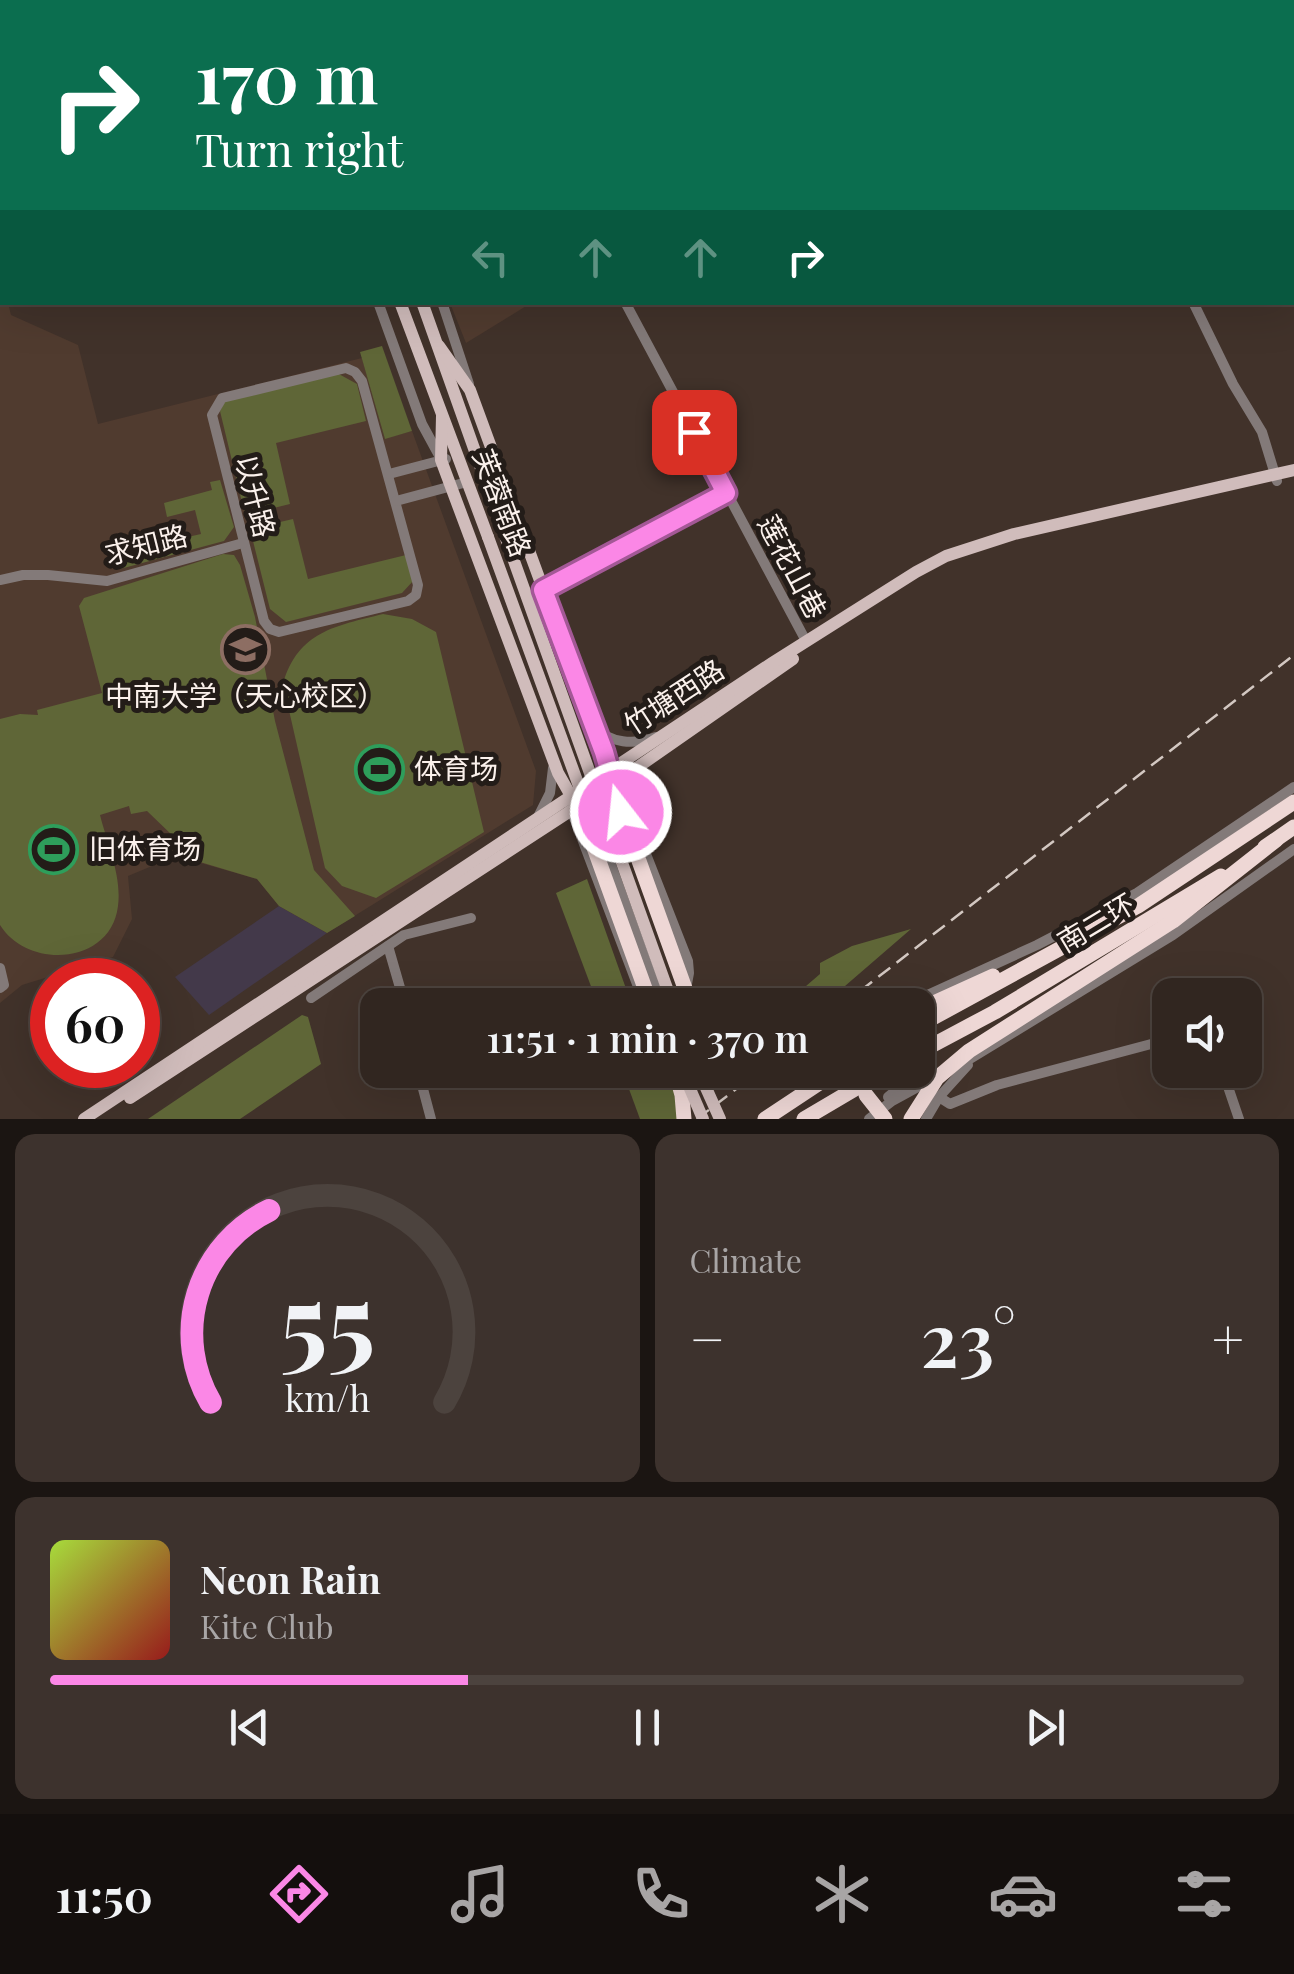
<!DOCTYPE html>
<meta charset="utf-8">
<style>
:root{--surface:#312620;--page:#3d322d;--text:#f1f3f6;--muted:#a8a5a5;--line:#4c433e;--accent:#fb87e6}
body{margin:0;font-family:"Playfair Display","Noto Sans SC",serif;background:var(--page);color:var(--text);height:100vh;display:flex;flex-direction:column;font-size:38px;white-space:nowrap}
*{box-sizing:border-box;margin:0}
p{font-size:32px;color:var(--muted)}
.icon{flex:none;width:55px;height:55px;fill:none;stroke:currentColor;stroke-width:2;stroke-linecap:round;stroke-linejoin:round}
.map{position:relative;height:1119px;overflow:hidden}
.side{display:flex;flex-direction:column;gap:15px;padding:15px;background:#1b1512;flex:1}
.side>*{flex:none}
.banner{position:absolute;left:0px;top:0px;width:1295px;height:305px;box-shadow:0 10px 40px #0002,0 0 0 2px var(--line);background:#0b6e4f;color:#fff;overflow:hidden}
.controls{position:absolute;left:1152px;top:978px;display:grid;gap:20px}
.controls a{display:grid;place-items:center;width:110px;height:110px;border-radius:20px;background:var(--surface);box-shadow:0 10px 40px #0002,0 0 0 2px var(--line);font-size:50px}
.speed{position:absolute;left:30px;top:958px;display:flex;gap:20px;font-size:50px;font-weight:700;text-align:center}
.speed>*{display:grid;place-content:center;width:130px;height:130px;border-radius:50%;background:var(--surface);box-shadow:0 10px 40px #0002,0 0 0 2px var(--line);line-height:1}
.speed .limit{border:15px solid #d22;background:#fff;color:#111}
.pin{position:absolute;display:grid;place-items:center;width:85px;height:85px;color:#fff;margin:-42px;border-radius:20px;box-shadow:0 5px 15px #0006}
.me{position:absolute;width:110px;margin:-55px;rotate:344deg;stroke-linejoin:round;filter:drop-shadow(0 0 8px #0008)}
.turn{display:flex;align-items:center;gap:35px;height:210px;padding:0 30px;font-size:45px}
.turn .icon{width:130px;height:130px;stroke-width:2.5}
.turn b{display:block;font-size:70px;line-height:85px}
.lanes{display:flex;align-items:center;height:95px;padding:0 30px;background:#0003;justify-content:center;gap:50px;direction:ltr}
.lanes .off{opacity:.35}
.big{font-size:75px;font-weight:600;line-height:1.1}
.side .tile{flex:1;display:flex;flex-direction:column;justify-content:center;gap:15px;min-width:0;padding:0 35px;border-radius:20px;background:var(--page)}
.side .dial{align-items:center;gap:0}
.dial svg{height:260px;overflow:visible;fill:none;stroke:var(--line);stroke-width:7;stroke-linecap:round;text-anchor:middle}
.dial text{fill:var(--text);stroke:none}
.song{display:flex;align-items:center;gap:30px}
.cover{width:120px;height:120px;border-radius:15px;background:linear-gradient(135deg,hsl(80 70% 55%),hsl(0 70% 35%))}
.played{height:10px;border-radius:5px;background:linear-gradient(90deg,var(--accent) 35%,var(--line) 35%)}
.keys{display:flex;justify-content:space-around;direction:ltr}
.heat{display:flex;justify-content:space-between;align-items:center;font-size:55px;direction:ltr}
.side .tiles{flex:1;display:grid;gap:15px;grid-template-columns:1fr 1fr}
.tile:last-child{grid-column:span 2}
.trip{position:absolute;left:360px;top:988px;width:575px;height:100px;border-radius:20px;background:var(--surface);box-shadow:0 10px 40px #0002,0 0 0 2px var(--line);font-weight:600;line-height:100px;text-align:center}
.tab-bar{display:flex;height:160px;justify-content:space-around;align-items:center;background:#140f0d;color:var(--muted)}
.tab-bar .icon{width:70px;height:70px}
.tab-bar .on{color:var(--accent)}
.tab-bar b{font-size:45px;color:var(--text)}
.map>svg:first-child{display:block}
</style>
<div class="map">
<svg width="1294" height="1119" viewBox="0 0 1294 1119">
<rect width="100%" height="100%" fill="#41322a"/>
<!-- commercial -->
<path fill="#43394a" d="M 279,906 L 327,933 L 209,1015 L 175,977 Z"/>
<!-- built -->
<g fill="#503b2f">
<path d="M 0,266 L 2,302 L 8,303 L 11,315 L 78,345 L 98,424 L 362,358 L 385,438 L 412,431 L 536,771 L 533,805 L 327,933 L 279,906 L 257,879 L 176,856 L 128,876 L 132,919 L 113,957 L 22,985 L 0,1003 Z"/>
<path d="M 450,303 L 531,303 L 466,343 Z"/>
</g>
<!-- green -->
<g fill="#5f6637">
<path d="M 382,346 L 412,431 L 385,439 L 360,352 Z"/>
<path d="M 337,373 L 357,384 L 366,421 L 276,443 L 290,504 L 245,515 L 220,411 L 225,401 Z"/>
<path d="M 220,480 L 234,527 L 224,541 L 120,569 L 116,553 L 201,534 L 195,510 L 167,517 L 164,503 L 212,490 L 210,482 Z"/>
<path d="M 293,519 L 308,579 L 406,555 L 413,581 L 402,593 L 286,622 L 270,609 L 250,529 Z"/>
<path d="M 223,554 L 234,555 L 240,565 L 255,617 L 275,721 L 314,870 L 355,916 L 327,933 L 279,906 L 257,879 L 200,862 L 147,811 L 131,814 L 129,806 L 100,815 C 107,843 122,876 118,906 C 111,965 28,970 0,925 L 0,719 L 20,714 L 38,715 L 37,710 L 102,693 L 79,606 L 84,598 Z"/>
<path d="M 383,614 L 412,619 L 436,632 L 484,832 L 376,898 L 342,886 L 325,868 L 283,684 C 298,631 336,626 383,614 Z"/>
<path d="M 587,879 L 629,997 L 637,1005 L 598,1005 L 556,893 Z"/>
<path d="M 911,929 L 823,1005 L 784,1005 L 820,974 L 820,963 L 852,946 Z"/>
<path d="M 302,1015 L 308,1017 L 321,1064 L 240,1119 L 148,1119 Z"/>
<path d="M 622,1070 L 669,1070 L 677,1101 L 677,1119 L 640,1119 Z"/>
</g>
<g fill="none" stroke-linecap="round" stroke-linejoin="round">
<!-- minor -->
<g stroke="#837a79" stroke-width="10">
<path d="M 252,0 L 255,2"/>
<path d="M 266,0 L 267,2"/>
<path d="M 329,0 L 330,2"/>
<path d="M 544,0 L 544,2"/>
<path d="M 378,302 L 422,424 L 441,459"/>
<path d="M 442,302 L 469,384"/>
<path d="M 625,302 L 806,641"/>
<path d="M 1193,302 L 1233,384 L 1262,432 L 1277,481"/>
<path d="M 346,368 L 355,372 L 362,381 L 418,585 L 416,595 L 408,601 L 279,632 L 270,629 L 264,621 L 212,415 L 222,398 Z"/>
<path d="M 389,474 L 446,459"/>
<path d="M 396,501 L 467,482"/>
<path d="M 0,580 L 23,575 L 48,575 L 107,581 L 243,543"/>
<path d="M 543,590 L 726,493"/>
<path d="M 594,726 C 610,744 634,745 656,737"/>
<path d="M 617,780 L 688,961 L 689,973 L 683,1005"/>
<path d="M 570,807 L 640,992"/>
<path d="M 538,817 L 550,793 L 553,768"/>
<path d="M 595,821 L 662,1005"/>
<path d="M 388,946 L 405,1005"/>
<path d="M 0,968 L 4,985 L 0,988"/>
<path d="M 311,998 L 404,935 L 471,918"/>
<path d="M 912,1005 L 923,997 L 1037,945 L 1137,893 L 1294,787"/>
<path d="M 960,1065 L 1173,935 L 1294,849"/>
<path d="M 418,1070 L 431,1119"/>
<path d="M 1218,1070 L 1224,1075 L 1239,1119"/>
<path d="M 888,1097 L 904,1084 L 914,1070"/>
<path d="M 939,1097 L 950,1104 L 997,1085 L 1170,1039"/>
<path d="M 869,1119 L 892,1101 L 936,1077"/>
<path d="M 926,1119 L 939,1097 L 968,1065"/>
</g>
<!-- major -->
<g stroke="#d0bcbb" stroke-width="12">
<path d="M 286,0 L 287,2"/>
<path d="M 309,0 L 310,2"/>
<path d="M 118,2 L 124,0"/>
<path d="M 166,2 L 172,0"/>
<path d="M 0,21 L 2,21"/>
<path d="M 0,37 L 2,38"/>
<path d="M 400,302 L 488,537"/>
<path d="M 422,302 L 504,533"/>
<path d="M 439,346 L 470,390 L 603,752 L 621,811"/>
<path d="M 442,416 L 441,460 L 558,773 L 575,803"/>
<path d="M 130,1098 L 638,767 L 793,659"/>
<path d="M 84,1119 L 772,663 L 916,572 L 946,556 L 1014,534 L 1294,470"/>
</g>
<!-- highway -->
<g stroke="#eed7d5" stroke-width="15">
<path d="M 1265,847 L 1294,827"/>
<path d="M 918,1010 L 993,976"/>
<path d="M 918,1026 L 1138,906 L 1294,802"/>
<path d="M 918,1053 L 995,1012 L 1221,876"/>
<path d="M 675,1070 L 682,1095 L 684,1119"/>
<path d="M 765,1119 L 839,1070"/>
<path d="M 804,1119 L 887,1070"/>
</g>
<!-- rail -->
<g stroke="#d3c8c2" stroke-width="2.5" stroke-dasharray="15 8" stroke-linecap="butt">
<path d="M 842,1005 L 1294,655"/>
<path d="M 697,1119 L 761,1070"/>
</g>
<!-- major-bridge -->
<g stroke="#d0bcbb" stroke-width="12">
<path d="M 504,533 L 673,1005"/>
<path d="M 488,537 L 595,830"/>
<path d="M 682,1070 L 703,1119"/>
<path d="M 698,1070 L 720,1119"/>
</g>
<!-- highway-bridge -->
<g stroke="#eed7d5" stroke-width="15">
<path d="M 621,811 L 691,1005"/>
<path d="M 584,820 L 651,1005"/>
<path d="M 759,1070 L 789,1070"/>
<path d="M 866,1095 L 885,1119"/>
<path d="M 911,1119 L 937,1078 L 969,1051 L 1173,921 L 1276,840"/>
</g>
</g>
<g fill="none" stroke-linecap="round" stroke-linejoin="round">
<defs>
<path id="route" d="M 621,812 L 604,752 L 543,590 L 726,493 L 694,432"/>
</defs>
<!-- route casing -->
<use href="#route" stroke="#a35896" stroke-width="25"/>
<!-- route -->
<use href="#route" stroke="#fb87e6" stroke-width="18"/>
</g>
<!-- icons -->
<defs>
<symbol id="university-ring" viewBox="-11 -11 22 22"><circle r="9.5" fill="#231c18" stroke="#8d6e63" stroke-width="1.5"/><path d="M0-5L7-2L0 1L-7-2ZM-4 1L0 2.5L4 1V4Q0 6-4 4Z" fill="#8d6e63"/></symbol>
<symbol id="stadium-ring" viewBox="-11 -11 22 22"><circle r="9.5" fill="#231c18" stroke="#2e9e5b" stroke-width="1.5"/><path d="M0-5a6.5 5 0 1 0 0 10a6.5 5 0 1 0 0-10ZM-3.5-1.8h7v3.6h-7Z" fill="#2e9e5b"/></symbol>
</defs>
<g fill-rule="evenodd">
<use href="#university-ring" x="218" y="622" width="55" height="55"/>
<use href="#stadium-ring" x="352" y="742" width="55" height="55"/>
<use href="#stadium-ring" x="26" y="822" width="55" height="55"/>
</g>
<g text-anchor="middle" stroke-width="10" stroke-linejoin="round" paint-order="stroke">
<!-- street labels -->
<g font-size="28" fill="#fbf1ec" stroke="#231c18">
<text transform="translate(255 496) rotate(76)" y="10">以升路</text>
<text transform="translate(502 503) rotate(69)" y="10">芙蓉南路</text>
<text transform="translate(146 545) rotate(-14)" y="10">求知路</text>
<text transform="translate(792 567) rotate(62)" y="10">莲花山巷</text>
<text transform="translate(674 697) rotate(-33)" y="10">竹塘西路</text>
<text transform="translate(1096 923) rotate(-31)" y="10">南二环</text>
</g>
<!-- poi labels -->
<g font-size="28" fill="#fbf1ec" stroke="#231c18" text-anchor="start">
<text x="245" y="706" text-anchor="middle">中南大学（天心校区）</text>
<text x="414" y="779">体育场</text>
<text x="89" y="859">旧体育场</text>
</g>
</g>
</svg>
<div class="controls">
<a><svg class="icon" aria-label="sound" viewBox="0 0 24 24"><path d="M4 9h4l5-4v14l-5-4H4zM17 9q2 3 0 6"/></svg></a>
</div>
<div class="speed"><div class="limit">60</div></div>
<div class="pin" style="left:694px;top:432px;background:#d93025"><svg class="icon" aria-label="arrive" viewBox="0 0 24 24"><path d="M6 21V4h12l-3 4 3 4H6"/></svg></div>
<svg class="me" style="left:621px;top:812px" viewBox="-20 -20 40 40"><circle r="17" fill="#fb87e6" stroke="#fff" stroke-width="3"/><path d="M0-11L8 9 0 5-8 9z" fill="#fff"/></svg>
<div class="trip">11:51 · 1 min · 370 m</div>
<div class="banner">
<div class="turn"><svg class="icon" aria-label="right" viewBox="0 0 24 24"><path d="M7 20v-9h11M14 6l5 5-5 5"/></svg><div><b>170 m</b>Turn right</div></div>
<div class="lanes"><svg class="icon off" aria-label="left" viewBox="0 0 24 24"><path d="M17 20v-9H6M10 6l-5 5 5 5"/></svg><svg class="icon off" aria-label="ahead" viewBox="0 0 24 24"><path d="M12 20V5M6 11l6-6 6 6"/></svg><svg class="icon off" aria-label="ahead" viewBox="0 0 24 24"><path d="M12 20V5M6 11l6-6 6 6"/></svg><svg class="icon" aria-label="right" viewBox="0 0 24 24"><path d="M7 20v-9h11M14 6l5 5-5 5"/></svg></div>
</div>
</div>
<section class="side">
<div class="tiles">
<div class="tile dial"><svg viewBox="0 0 100 80">
<path d="M14 69A42 42 0 1 1 86 69"/>
<path d="M14 69A42 42 0 0 1 32 10" stroke="#fb87e6"/>
<text x="50" y="56" font-size="32" font-weight="700">55</text>
<text x="50" y="72" font-size="11">km/h</text>
</svg></div>
<div class="tile"><p>Climate</p>
<div class="heat"><a>−</a><b class="big">23°</b><a>+</a></div>
</div>
<div class="tile">
<div class="song"><i class="cover"></i><div><b>Neon Rain</b><p>Kite Club</p></div></div>
<div class="played"></div>
<div class="keys"><svg class="icon" aria-label="previous" viewBox="0 0 24 24"><path d="M18 5L8 12l10 7zM5 5v14"/></svg><svg class="icon" aria-label="pause" viewBox="0 0 24 24"><path d="M8 5v14M16 5v14"/></svg><svg class="icon" aria-label="next" viewBox="0 0 24 24"><path d="M6 5l10 7-10 7zM19 5v14"/></svg></div>
</div>
</div>
</section>
<nav class="tab-bar">
<b>11:50</b>
<svg class="icon on" aria-label="directions" viewBox="0 0 24 24"><path d="M12 3l9 9-9 9-9-9zM9 14v-3h6M13 9l2 2-2 2"/></svg>
<svg class="icon" aria-label="music" viewBox="0 0 24 24"><path d="M9 18V5l10-2v13"/><circle cx="6" cy="18" r="3"/><circle cx="16" cy="16" r="3"/></svg>
<svg class="icon" aria-label="phone" viewBox="0 0 24 24"><path d="M5 4h4l2 5-3 2q2 4 5 5l2-3 5 2v4C11 20 4 13 5 4z"/></svg>
<svg class="icon" aria-label="climate" viewBox="0 0 24 24"><path d="M12 3v18M4 7l16 10M4 17L20 7"/></svg>
<svg class="icon" aria-label="car" viewBox="0 0 24 24"><path d="M5 17H2v-5l4-1 3-4h7l3 4 3 1v5h-3M9 17h6M6 11h13"/><circle cx="7" cy="17" r="2"/><circle cx="17" cy="17" r="2"/></svg>
<svg class="icon" aria-label="filters" viewBox="0 0 24 24"><path d="M4 7h16M4 17h16"/><circle cx="9" cy="7" r="2"/><circle cx="15" cy="17" r="2"/></svg>
</nav>
